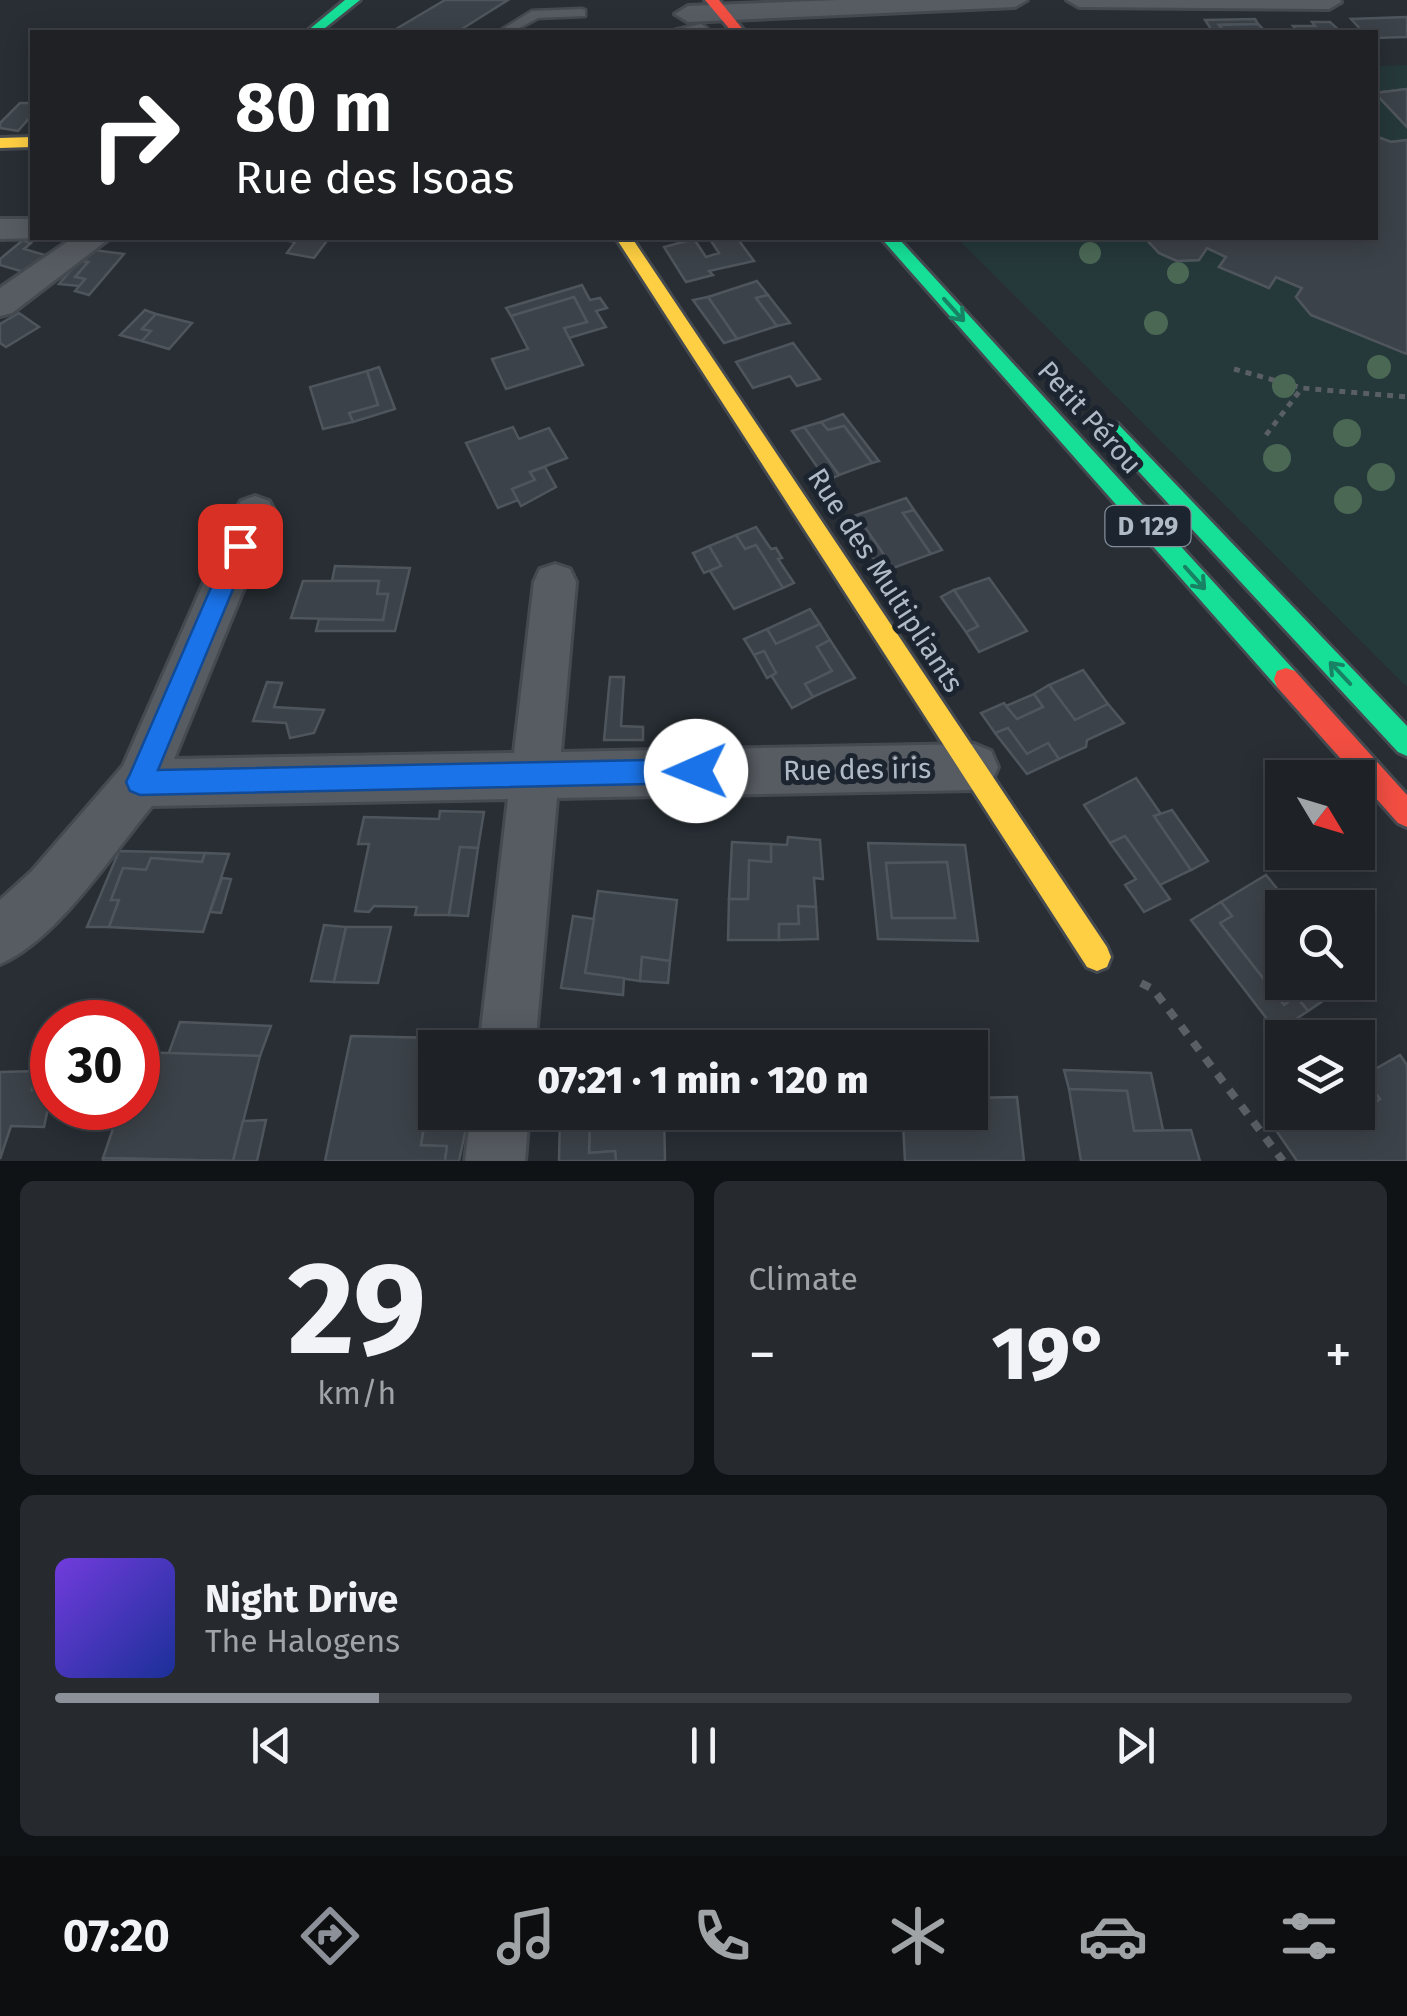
<!DOCTYPE html>
<meta charset="utf-8">
<style>
:root{--surface:#1e2227;--page:#262a2f;--text:#f1f3f6;--muted:#a1a4a7;--line:#3c3f44;--accent:#8c9099}
body{margin:0;font-family:"Fira Sans",sans-serif;background:var(--page);color:var(--text);height:100vh;display:flex;flex-direction:column;font-size:38px;white-space:nowrap}
*{box-sizing:border-box;margin:0}
p{font-size:32px;color:var(--muted)}
.icon{flex:none;width:55px;height:55px;fill:none;stroke:currentColor;stroke-width:2;stroke-linecap:round;stroke-linejoin:round}
.map{position:relative;height:1161px;overflow:hidden}
.details{display:flex;flex-direction:column;gap:20px;padding:20px;background:#101315;flex:1}
.details>*{flex:none}
.guide{position:absolute;left:30px;top:30px;width:1348px;height:210px;border-radius:0px;box-shadow:0 5px 25px #0003,0 0 0 2px var(--line);background:#202124;color:#fff;overflow:hidden}
.needle{width:65px;rotate:128deg}
.buttons{position:absolute;left:1265px;top:760px;display:grid;gap:20px}
.buttons a{display:grid;place-items:center;width:110px;height:110px;border-radius:0px;background:var(--surface);box-shadow:0 5px 25px #0003,0 0 0 2px var(--line);font-size:50px}
.speed{position:absolute;left:30px;top:1000px;display:flex;gap:20px;font-size:50px;font-weight:700;text-align:center}
.speed>*{display:grid;place-content:center;width:130px;height:130px;border-radius:50%;background:var(--surface);box-shadow:0 5px 25px #0003,0 0 0 2px var(--line);line-height:1}
.speed .limit{border:15px solid #d22;background:#fff;color:#111}
.pin{position:absolute;display:grid;place-items:center;width:85px;height:85px;color:#fff;margin:-42px;border-radius:20px;box-shadow:0 5px 15px #0006}
.me{position:absolute;width:110px;margin:-55px;rotate:269deg;stroke-linejoin:round;filter:drop-shadow(0 0 8px #0008)}
.turn{display:flex;align-items:center;gap:35px;height:210px;padding:0 40px;font-size:45px}
.turn .icon{width:130px;height:130px;stroke-width:2.5}
.turn b{display:block;font-size:70px;line-height:85px}
.big{font-size:75px;font-weight:800;line-height:1.1}
.details .tile{flex:1;display:flex;flex-direction:column;justify-content:center;gap:15px;min-width:0;padding:0 35px;border-radius:15px;background:var(--page)}
.details .dial{align-items:center;gap:0}
.dial b{font-size:130px;line-height:1}
.song{display:flex;align-items:center;gap:30px}
.cover{width:120px;height:120px;border-radius:15px;background:linear-gradient(135deg,hsl(260 70% 55%),hsl(230 70% 35%))}
.played{height:10px;border-radius:5px;background:linear-gradient(90deg,var(--accent) 25%,var(--line) 25%)}
.keys{display:flex;justify-content:space-around;direction:ltr}
.heat{display:flex;justify-content:space-between;align-items:center;font-size:55px;direction:ltr}
.details .tiles{flex:1;display:grid;gap:20px;grid-template-columns:1fr 1fr}
.tile:last-child{grid-column:span 2}
.trip{position:absolute;left:418px;top:1030px;width:570px;height:100px;border-radius:0px;background:var(--surface);box-shadow:0 5px 25px #0003,0 0 0 2px var(--line);font-weight:800;line-height:100px;text-align:center}
.tab-bar{display:flex;height:160px;justify-content:space-around;align-items:center;background:#0c0e10;color:var(--muted)}
.tab-bar .icon{width:70px;height:70px}
.tab-bar .on{color:var(--accent)}
.tab-bar b{font-size:45px;color:var(--text)}
.map>svg:first-child{display:block}
</style>
<div class="map">
<svg width="1407" height="1161" viewBox="0 0 1407 1161">
<rect width="100%" height="100%" fill="#282e34"/>
<!-- green -->
<path fill="#25383a" d="M 1407,65 L 1407,687 L 957,238 L 1375,238 L 1375,66 Z"/>
<!-- building -->
<g fill="#3c4249" stroke="#4f555c" stroke-width="2.5" fill-rule="evenodd">
<path d="M 445,0 L 508,0 L 457,32 L 391,32 Z"/>
<path d="M 1407,17 L 1407,37 L 1375,38 L 1375,32 L 1363,32 L 1351,19 Z"/>
<path d="M 1255,19 L 1258,24 L 1219,25 L 1225,32 L 1213,32 L 1205,20 Z"/>
<path d="M 1312,22 L 1330,22 L 1341,32 L 1298,32 L 1293,26 L 1315,26 Z"/>
<path d="M 1258,24 L 1265,31 L 1225,32 L 1219,25 Z"/>
<path d="M 1407,89 L 1407,127 L 1375,93 Z"/>
<path d="M 1407,89 L 1407,127 L 1375,93 Z"/>
<path d="M 20,103 L 32,103 L 32,115 L 18,131 L 0,128 L 0,123 Z"/>
<path d="M 1375,136 L 1391,142 L 1407,140 L 1407,354 L 1311,315 L 1296,297 L 1302,288 L 1276,277 L 1269,288 L 1219,267 L 1226,257 L 1207,248 L 1199,260 L 1177,261 L 1159,253 L 1145,238 L 1335,238 L 1333,240 L 1380,258 L 1395,233 L 1375,226 Z"/>
<path d="M 1375,136 L 1391,142 L 1407,140 L 1407,354 L 1311,315 L 1296,297 L 1302,288 L 1276,277 L 1269,288 L 1219,267 L 1226,257 L 1207,248 L 1199,260 L 1177,261 L 1159,253 L 1145,238 L 1375,238 Z"/>
<path d="M 272,238 L 329,238 L 314,258 L 287,253 L 295,242 Z"/>
<path d="M 709,238 L 737,238 L 754,261 L 709,271 L 713,275 L 686,282 L 664,247 L 694,239 L 706,257 L 719,253 Z"/>
<path d="M 23,240 L 31,243 L 24,249 L 45,255 L 24,272 L 0,265 L 0,259 Z"/>
<path d="M 93,250 L 124,254 L 89,295 L 75,291 L 85,279 L 75,277 L 88,262 L 79,261 Z"/>
<path d="M 79,261 L 88,262 L 75,277 L 85,279 L 79,286 L 59,284 Z"/>
<path d="M 757,281 L 768,295 L 756,298 L 777,326 L 737,339 L 708,297 Z"/>
<path d="M 582,285 L 590,300 L 600,298 L 607,308 L 596,311 L 606,327 L 569,338 L 564,328 L 587,322 L 574,297 L 511,316 L 506,308 Z"/>
<path d="M 768,295 L 790,323 L 777,326 L 756,298 Z"/>
<path d="M 574,297 L 587,322 L 564,328 L 583,365 L 506,389 L 492,359 L 528,349 L 511,316 Z"/>
<path d="M 708,297 L 737,339 L 724,343 L 693,300 Z"/>
<path d="M 145,310 L 156,314 L 142,329 L 151,331 L 142,341 L 120,335 Z"/>
<path d="M 19,313 L 39,327 L 6,347 L 0,343 L 0,324 Z"/>
<path d="M 156,314 L 192,323 L 169,349 L 142,341 L 151,331 L 142,329 Z"/>
<path d="M 793,343 L 820,379 L 797,386 L 790,376 L 753,388 L 736,362 Z"/>
<path d="M 379,367 L 395,409 L 353,422 L 349,413 L 378,405 L 367,371 Z"/>
<path d="M 367,371 L 378,405 L 349,413 L 353,422 L 323,429 L 310,387 Z"/>
<path d="M 843,414 L 879,461 L 872,463 L 844,426 L 828,430 L 821,422 Z"/>
<path d="M 821,422 L 828,430 L 844,426 L 872,463 L 839,475 L 804,427 Z"/>
<path d="M 513,427 L 519,439 L 549,428 L 567,458 L 530,472 L 535,480 L 512,489 L 518,500 L 498,508 L 466,443 Z"/>
<path d="M 804,427 L 839,475 L 827,481 L 792,431 Z"/>
<path d="M 545,467 L 556,487 L 521,506 L 512,489 L 535,480 L 530,472 Z"/>
<path d="M 906,498 L 914,510 L 903,513 L 931,554 L 893,568 L 864,526 L 855,528 L 848,518 Z"/>
<path d="M 914,510 L 942,550 L 931,554 L 903,513 Z"/>
<path d="M 864,526 L 893,568 L 882,572 L 855,528 Z"/>
<path d="M 756,527 L 771,549 L 776,548 L 782,558 L 778,559 L 794,583 L 783,588 L 756,545 L 745,549 L 736,535 Z"/>
<path d="M 736,535 L 745,549 L 756,545 L 783,588 L 734,609 L 710,571 L 721,566 L 709,546 Z"/>
<path d="M 709,546 L 721,566 L 704,573 L 693,553 Z"/>
<path d="M 335,566 L 410,568 L 395,631 L 316,631 L 319,619 L 383,620 L 388,594 L 377,594 L 379,581 L 332,581 Z"/>
<path d="M 989,578 L 1027,631 L 979,652 L 966,632 L 978,626 L 954,590 Z"/>
<path d="M 303,581 L 379,581 L 377,594 L 388,594 L 383,620 L 291,618 Z"/>
<path d="M 954,590 L 978,626 L 966,632 L 941,597 Z"/>
<path d="M 810,609 L 820,624 L 776,644 L 767,629 Z"/>
<path d="M 820,624 L 830,640 L 817,647 L 832,671 L 805,684 L 813,697 L 792,708 L 771,675 L 776,673 L 764,651 L 754,655 L 744,639 L 767,629 L 776,644 Z"/>
<path d="M 830,640 L 855,678 L 813,697 L 805,684 L 832,671 L 817,647 Z"/>
<path d="M 764,651 L 776,673 L 767,678 L 754,655 Z"/>
<path d="M 1083,670 L 1108,704 L 1075,720 L 1049,685 Z"/>
<path d="M 610,677 L 624,677 L 621,726 L 643,727 L 643,740 L 604,740 Z"/>
<path d="M 267,682 L 282,683 L 274,707 L 324,710 L 314,733 L 290,738 L 286,723 L 253,721 Z"/>
<path d="M 1049,685 L 1075,720 L 1108,704 L 1124,723 L 1087,740 L 1086,747 L 1059,759 L 1048,743 L 1027,754 L 1008,728 L 995,733 L 981,713 L 1004,703 L 1017,719 L 1043,707 L 1034,694 Z"/>
<path d="M 1034,694 L 1043,707 L 1017,719 L 1006,706 Z"/>
<path d="M 1008,728 L 1027,754 L 1048,743 L 1059,759 L 1027,774 L 995,733 Z"/>
<path d="M 1136,778 L 1161,814 L 1154,816 L 1191,870 L 1160,885 L 1125,836 L 1110,843 L 1084,805 Z"/>
<path d="M 1172,810 L 1208,861 L 1191,870 L 1154,816 Z"/>
<path d="M 440,811 L 484,812 L 478,848 L 460,847 L 449,915 L 415,915 L 417,907 L 374,906 L 369,912 L 355,911 L 369,844 L 358,844 L 364,817 L 439,819 Z"/>
<path d="M 1125,836 L 1170,899 L 1144,912 L 1125,885 L 1136,879 L 1110,843 Z"/>
<path d="M 788,837 L 820,840 L 823,879 L 814,878 L 816,907 L 798,906 L 799,924 L 779,924 L 779,940 L 728,940 L 729,899 L 748,899 L 749,860 L 771,862 L 771,844 L 787,845 Z"/>
<path d="M 732,842 L 771,844 L 771,862 L 749,860 L 748,899 L 729,899 Z"/>
<path d="M 868,843 L 965,845 L 978,941 L 878,939 ZM 947,862 L 955,918 L 892,918 L 886,863 Z"/>
<path d="M 460,847 L 478,848 L 468,916 L 449,915 Z"/>
<path d="M 119,851 L 205,853 L 202,862 L 151,858 L 146,870 L 123,868 L 111,900 L 119,900 L 109,927 L 87,927 Z"/>
<path d="M 205,853 L 229,854 L 203,932 L 109,927 L 119,900 L 111,900 L 123,868 L 146,870 L 151,858 L 202,862 Z"/>
<path d="M 947,862 L 955,918 L 892,918 L 886,863 Z"/>
<path d="M 1266,875 L 1293,908 L 1282,908 L 1282,982 L 1351,982 L 1308,1011 L 1296,996 L 1284,1005 L 1220,923 L 1232,916 L 1221,902 Z"/>
<path d="M 222,878 L 231,879 L 221,913 L 210,912 Z"/>
<path d="M 598,891 L 677,900 L 670,961 L 642,957 L 640,981 L 585,973 Z"/>
<path d="M 1221,902 L 1232,916 L 1220,923 L 1284,1005 L 1296,996 L 1308,1011 L 1277,1032 L 1191,920 Z"/>
<path d="M 798,906 L 816,907 L 818,939 L 779,940 L 779,924 L 799,924 Z"/>
<path d="M 573,916 L 594,919 L 585,973 L 624,978 L 623,995 L 561,988 Z"/>
<path d="M 324,925 L 346,927 L 334,982 L 311,981 Z"/>
<path d="M 346,927 L 391,927 L 378,983 L 334,982 Z"/>
<path d="M 642,957 L 670,961 L 668,983 L 640,981 Z"/>
<path d="M 180,1022 L 271,1026 L 260,1056 L 168,1055 Z"/>
<path d="M 351,1036 L 440,1038 L 421,1145 L 447,1146 L 445,1161 L 325,1161 Z"/>
<path d="M 138,1052 L 260,1056 L 233,1161 L 103,1158 L 120,1108 L 138,1108 Z"/>
<path d="M 1400,1055 L 1407,1065 L 1407,1161 L 1297,1161 L 1271,1123 L 1288,1112 L 1356,1115 L 1380,1099 L 1361,1077 Z"/>
<path d="M 1064,1070 L 1151,1073 L 1163,1130 L 1134,1131 L 1127,1091 L 1069,1089 Z"/>
<path d="M 38,1071 L 32,1090 L 52,1090 L 44,1127 L 11,1126 L 0,1159 L 0,1072 Z"/>
<path d="M 1359,1072 L 1380,1099 L 1356,1115 L 1354,1112 L 1358,1112 Z"/>
<path d="M 1069,1089 L 1127,1091 L 1134,1131 L 1191,1130 L 1200,1161 L 1081,1161 Z"/>
<path d="M 1017,1097 L 1024,1161 L 905,1161 L 903,1124 L 961,1130 L 958,1112 L 970,1112 L 970,1098 Z"/>
<path d="M 590,1112 L 664,1112 L 665,1161 L 616,1161 L 615,1151 L 589,1153 Z"/>
<path d="M 426,1116 L 468,1119 L 459,1161 L 445,1161 L 447,1146 L 421,1145 Z"/>
<path d="M 590,1117 L 589,1153 L 615,1151 L 616,1161 L 559,1161 L 560,1118 Z"/>
<path d="M 266,1120 L 257,1161 L 103,1161 L 103,1158 L 233,1161 L 243,1121 Z"/>
</g>
<g fill="none" stroke-linecap="round" stroke-linejoin="round">
<defs>
<g id="lane">
<path d="M 581,9 L 585,10 L 585,16 L 538,18 L 512,32 L 498,32 L 532,11 Z"/>
<path d="M 701,24 L 707,28 L 705,31 L 666,32 Z"/>
</g>
<g id="street">
<path d="M 839,0 L 1027,0 L 1015,7 L 688,22 L 675,14 L 688,6 Z"/>
<path d="M 1067,0 L 1340,0 L 1341,2 L 1329,9 L 1079,7 Z"/>
<path d="M 0,219 L 32,219 L 32,238 L 38,238 L 0,239 Z"/>
<path d="M 73,238 L 110,238 L 12,313 L 0,316 L 0,288 Z"/>
<path d="M 255,496 L 269,501 L 275,512 L 174,759 L 514,753 L 534,582 L 540,569 L 555,564 L 570,569 L 576,582 L 561,752 L 974,744 L 991,751 L 998,767 L 991,783 L 974,790 L 557,798 L 535,1048 L 479,1048 L 508,799 L 152,806 C 112,854 57,940 0,964 L 0,900 L 32,871 L 123,766 L 235,512 L 241,501 Z"/>
<path d="M 471,1112 L 529,1112 L 525,1161 L 465,1161 Z"/>
</g>
<g id="fast">
<path d="M 345,0 L 360,0 L 320,32 L 306,32 Z"/>
<path d="M 881,238 L 898,238 L 1295,671 L 1298,679 L 1295,687 L 1286,690 L 1277,687 Z"/>
<path d="M 1111,422 L 1118,424 L 1407,726 L 1407,756 L 1398,752 L 1104,434 L 1101,429 L 1104,424 Z"/>
</g>
<g id="slow">
<path d="M 32,137 L 32,147 L 0,148 L 0,138 Z"/>
<path d="M 616,238 L 632,238 L 1107,947 L 1111,957 L 1107,967 L 1097,971 L 1087,967 Z"/>
</g>
<g id="jam">
<path d="M 705,0 L 719,0 L 745,32 L 732,32 Z"/>
<path d="M 1286,668 L 1295,671 L 1407,795 L 1407,827 L 1398,823 L 1277,687 L 1274,679 L 1277,671 Z"/>
</g>
</defs>
<!-- lane casing -->
<use href="#lane" stroke="#454a51" stroke-width="5"/>
<!-- street casing -->
<use href="#street" stroke="#454a51" stroke-width="6"/>
<!-- fast casing -->
<use href="#fast" stroke="#454a51" stroke-width="6"/>
<!-- slow casing -->
<use href="#slow" stroke="#454a51" stroke-width="6"/>
<!-- jam casing -->
<use href="#jam" stroke="#454a51" stroke-width="6"/>
<!-- path-far1 -->
<g stroke="#595f64" stroke-width="5" stroke-dasharray="6 6" stroke-linecap="butt">
<path d="M 1234,369 L 1302,388 L 1407,397"/>
<path d="M 1266,435 L 1302,388"/>
</g>
<!-- path -->
<path stroke="#595f64" stroke-width="8" stroke-dasharray="10 10" stroke-linecap="butt" d="M 1141,983 L 1153,989 L 1283,1161"/>
<!-- lane -->
<use href="#lane" fill="#575c62" fill-rule="evenodd"/>
<!-- street -->
<use href="#street" fill="#575c62" fill-rule="evenodd"/>
<!-- fast -->
<use href="#fast" fill="#16e098" fill-rule="evenodd"/>
<!-- slow -->
<use href="#slow" fill="#ffcf43" fill-rule="evenodd"/>
<!-- jam -->
<use href="#jam" fill="#f24e42" fill-rule="evenodd"/>
</g>
<!-- trees -->
<g fill="#4b6855">
<circle cx="1090" cy="253" r="11"/>
<circle cx="1178" cy="273" r="11"/>
<circle cx="1156" cy="323" r="12"/>
<circle cx="1379" cy="367" r="12"/>
<circle cx="1284" cy="386" r="12"/>
<circle cx="1347" cy="433" r="14"/>
<circle cx="1277" cy="458" r="14"/>
<circle cx="1381" cy="477" r="14"/>
<circle cx="1348" cy="500" r="14"/>
</g>
<!-- one-way arrows -->
<defs><path id="oneway-shaft" d="M-6 0H5M1.5-3L5.5 0L1.5 3" fill="none" stroke-width="1.6" stroke-linecap="round" stroke-linejoin="round" transform="scale(2.5)"/></defs>
<g stroke="#188264">
<use href="#oneway-shaft" transform="translate(954 310) rotate(48)"/>
<use href="#oneway-shaft" transform="translate(1195 578) rotate(48)"/>
<use href="#oneway-shaft" transform="translate(1340 673) rotate(-133)"/>
</g>
<!-- route -->
<path fill="#1a73e8" stroke="#114b97" stroke-width="2.5" d="M 240,537 L 251,546 L 158,770 L 696,759 L 705,762 L 709,771 L 705,780 L 696,783 L 140,795 L 130,791 L 126,782 L 130,774 L 229,546 Z"/>
<g text-anchor="middle" stroke-width="10" stroke-linejoin="round" paint-order="stroke">
<!-- shield labels -->
<rect fill="#1b242f" stroke="#838d99" stroke-width="2.5" x="1105.5" y="506" width="85" height="40" rx="8"/>
<g font-size="25" font-weight="bold" fill="#b0bac6">
<text x="1148" y="535">D 129</text>
</g>
<!-- street labels -->
<g font-size="28" fill="#b0bac6" stroke="#1b242f">
<text transform="translate(1090 417) rotate(48)" y="10">Petit Pérou</text>
<text transform="translate(886 580) rotate(57)" y="10">Rue des Multipliants</text>
<text transform="translate(857 769) rotate(-1)" y="10">Rue des iris</text>
</g>
</g>
</svg>
<div class="buttons">
<a><svg class="needle" viewBox="-14 -14 28 28"><path d="M0-13l5 13h-10z" fill="#e53935"/><path d="M0 13l5-13h-10z" fill="#a1a4a7"/></svg></a>
<a><svg class="icon" aria-label="search" viewBox="0 0 24 24"><circle cx="10" cy="10" r="6"/><path d="M15 15l6 6"/></svg></a>
<a><svg class="icon" aria-label="layers" viewBox="0 0 24 24"><path d="M12 4l9 5-9 5-9-5zM3 14l9 5 9-5"/></svg></a>
</div>
<div class="speed"><div class="limit">30</div></div>
<div class="pin" style="left:240px;top:546px;background:#d93025"><svg class="icon" aria-label="arrive" viewBox="0 0 24 24"><path d="M6 21V4h12l-3 4 3 4H6"/></svg></div>
<svg class="me" style="left:696px;top:771px" viewBox="-20 -20 40 40"><circle r="19" fill="#fff"/><path d="M0-13L10 11 0 6-10 11z" fill="#1a73e8"/></svg>
<div class="trip">07:21 · 1 min · 120 m</div>
<div class="guide">
<div class="turn"><svg class="icon" aria-label="right" viewBox="0 0 24 24"><path d="M7 20v-9h11M14 6l5 5-5 5"/></svg><div><b>80 m</b>Rue des Isoas</div></div>
</div>
</div>
<section class="details">
<div class="tiles">
<div class="tile dial"><b>29</b><p>km/h</p></div>
<div class="tile"><p>Climate</p>
<div class="heat"><a>−</a><b class="big">19°</b><a>+</a></div>
</div>
<div class="tile">
<div class="song"><i class="cover"></i><div><b>Night Drive</b><p>The Halogens</p></div></div>
<div class="played"></div>
<div class="keys"><svg class="icon" aria-label="previous" viewBox="0 0 24 24"><path d="M18 5L8 12l10 7zM5 5v14"/></svg><svg class="icon" aria-label="pause" viewBox="0 0 24 24"><path d="M8 5v14M16 5v14"/></svg><svg class="icon" aria-label="next" viewBox="0 0 24 24"><path d="M6 5l10 7-10 7zM19 5v14"/></svg></div>
</div>
</div>
</section>
<nav class="tab-bar">
<b>07:20</b>
<svg class="icon on" aria-label="directions" viewBox="0 0 24 24"><path d="M12 3l9 9-9 9-9-9zM9 14v-3h6M13 9l2 2-2 2"/></svg>
<svg class="icon" aria-label="music" viewBox="0 0 24 24"><path d="M9 18V5l10-2v13"/><circle cx="6" cy="18" r="3"/><circle cx="16" cy="16" r="3"/></svg>
<svg class="icon" aria-label="phone" viewBox="0 0 24 24"><path d="M5 4h4l2 5-3 2q2 4 5 5l2-3 5 2v4C11 20 4 13 5 4z"/></svg>
<svg class="icon" aria-label="climate" viewBox="0 0 24 24"><path d="M12 3v18M4 7l16 10M4 17L20 7"/></svg>
<svg class="icon" aria-label="car" viewBox="0 0 24 24"><path d="M5 17H2v-5l4-1 3-4h7l3 4 3 1v5h-3M9 17h6M6 11h13"/><circle cx="7" cy="17" r="2"/><circle cx="17" cy="17" r="2"/></svg>
<svg class="icon" aria-label="filters" viewBox="0 0 24 24"><path d="M4 7h16M4 17h16"/><circle cx="9" cy="7" r="2"/><circle cx="15" cy="17" r="2"/></svg>
</nav>
